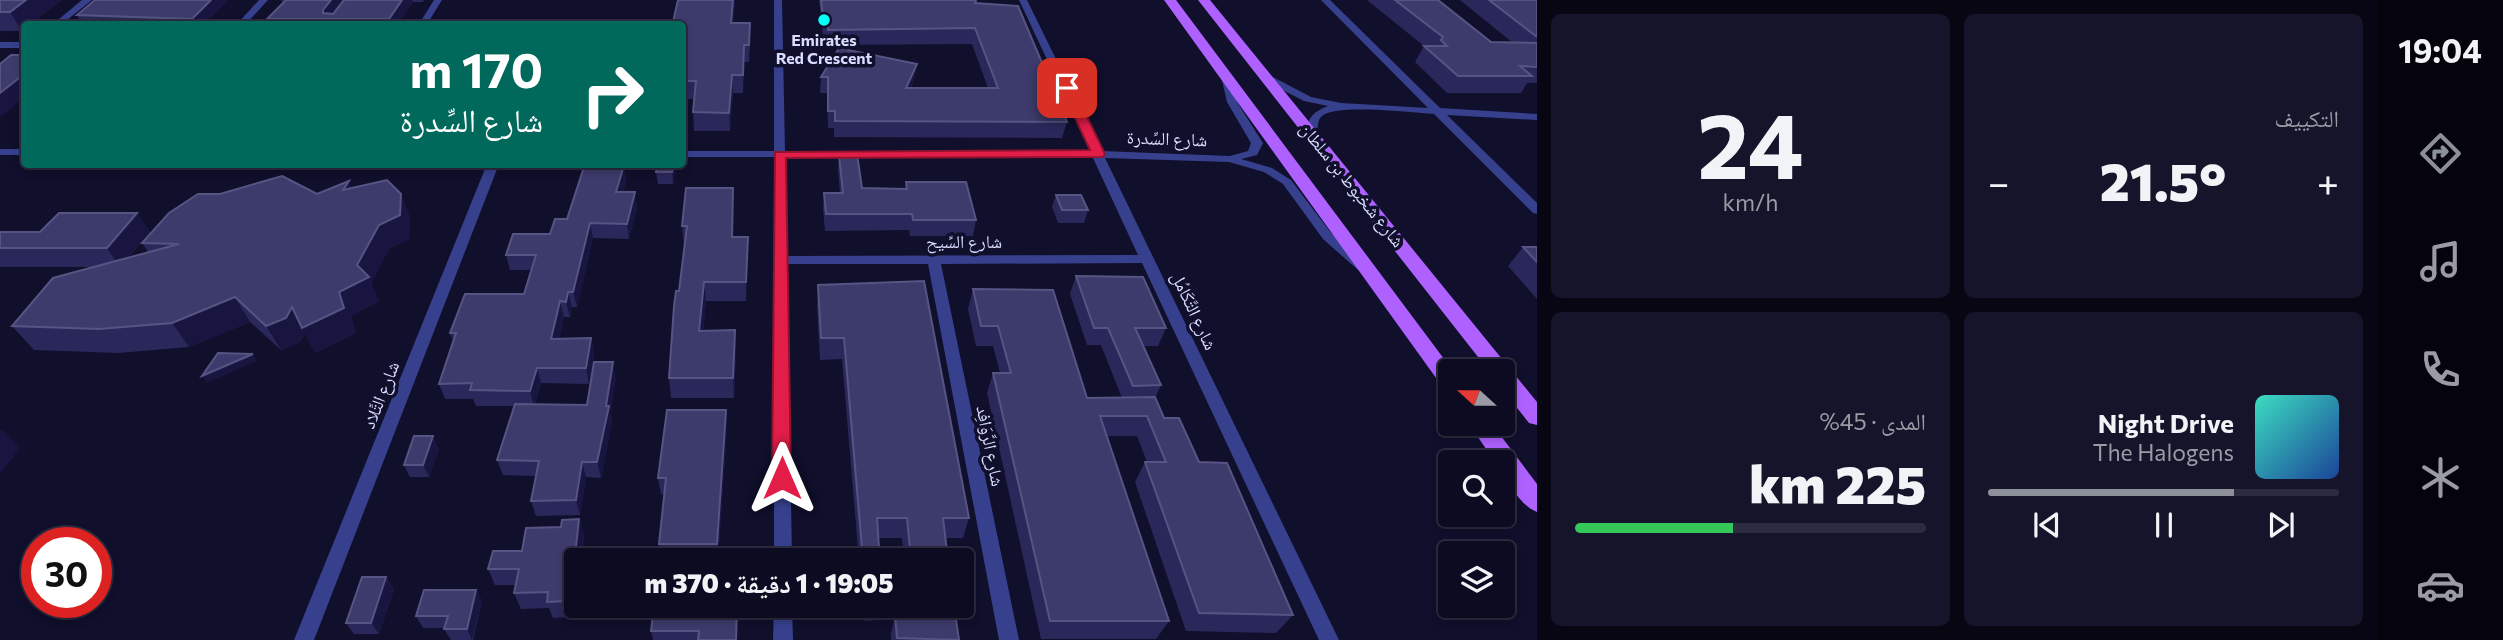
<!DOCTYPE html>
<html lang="ar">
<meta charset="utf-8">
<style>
:root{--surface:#0c0b21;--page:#15142a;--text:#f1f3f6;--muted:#9a9ba5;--line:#2c2b3f;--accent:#8c9099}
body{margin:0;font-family:Commissioner,"Noto Naskh Arabic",sans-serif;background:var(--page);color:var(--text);direction:rtl;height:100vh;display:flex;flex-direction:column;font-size:26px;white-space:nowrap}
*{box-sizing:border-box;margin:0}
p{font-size:23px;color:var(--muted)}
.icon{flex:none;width:38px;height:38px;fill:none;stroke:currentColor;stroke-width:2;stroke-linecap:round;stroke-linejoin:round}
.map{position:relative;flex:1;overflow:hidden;direction:ltr}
.sheet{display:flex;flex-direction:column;gap:14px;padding:14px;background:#070612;width:840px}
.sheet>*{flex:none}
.banner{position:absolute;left:21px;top:21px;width:665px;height:147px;border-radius:7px;box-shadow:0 4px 10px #0003,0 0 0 2px var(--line);direction:rtl;background:#00695c;color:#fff;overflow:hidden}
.needle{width:46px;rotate:291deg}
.controls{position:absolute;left:1438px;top:359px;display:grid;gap:14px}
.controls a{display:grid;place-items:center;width:77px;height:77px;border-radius:7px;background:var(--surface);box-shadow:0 4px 10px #0003,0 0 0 2px var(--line);font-size:35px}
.speed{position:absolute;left:21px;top:527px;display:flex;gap:14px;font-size:35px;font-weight:700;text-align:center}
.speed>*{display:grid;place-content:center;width:91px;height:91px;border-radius:50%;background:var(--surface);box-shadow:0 4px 10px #0003,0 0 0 2px var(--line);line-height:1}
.speed .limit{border:10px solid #d22;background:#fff;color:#111}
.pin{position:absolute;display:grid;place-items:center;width:60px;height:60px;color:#fff;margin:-30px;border-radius:14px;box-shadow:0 4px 10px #0006}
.me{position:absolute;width:77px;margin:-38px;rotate:0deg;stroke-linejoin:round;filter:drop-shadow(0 0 5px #0008)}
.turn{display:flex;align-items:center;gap:24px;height:147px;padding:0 28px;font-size:32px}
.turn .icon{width:91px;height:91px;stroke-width:2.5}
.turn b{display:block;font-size:49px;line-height:60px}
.big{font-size:52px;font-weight:800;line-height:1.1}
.sheet .tile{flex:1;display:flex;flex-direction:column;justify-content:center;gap:10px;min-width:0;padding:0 24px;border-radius:10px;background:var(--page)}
.sheet .dial{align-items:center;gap:0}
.dial b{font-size:91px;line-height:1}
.song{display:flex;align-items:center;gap:21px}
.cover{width:84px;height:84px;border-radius:10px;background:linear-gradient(135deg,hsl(170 70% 55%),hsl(220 70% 35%))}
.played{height:7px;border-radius:4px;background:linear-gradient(90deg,var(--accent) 70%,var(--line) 70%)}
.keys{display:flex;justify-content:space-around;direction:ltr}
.heat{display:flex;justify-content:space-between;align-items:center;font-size:38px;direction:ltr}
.charge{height:10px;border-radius:5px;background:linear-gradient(90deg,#34c759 45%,var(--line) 0)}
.sheet .tiles{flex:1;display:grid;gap:14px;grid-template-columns:repeat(2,1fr)}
.trip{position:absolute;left:564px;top:548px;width:410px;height:70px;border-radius:7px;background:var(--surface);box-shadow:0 4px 10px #0003,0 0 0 2px var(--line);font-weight:800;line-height:70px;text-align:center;direction:rtl}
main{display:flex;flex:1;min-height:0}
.tabs{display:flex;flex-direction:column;width:126px;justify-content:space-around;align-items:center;background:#05040d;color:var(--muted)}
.tabs .icon{width:49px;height:49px}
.tabs .active{color:var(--accent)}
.tabs b{font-size:32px;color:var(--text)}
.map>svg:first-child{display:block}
</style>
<main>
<nav class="tabs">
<b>19:04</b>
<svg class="icon active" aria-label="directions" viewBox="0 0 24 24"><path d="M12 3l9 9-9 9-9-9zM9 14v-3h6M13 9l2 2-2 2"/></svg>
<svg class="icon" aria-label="music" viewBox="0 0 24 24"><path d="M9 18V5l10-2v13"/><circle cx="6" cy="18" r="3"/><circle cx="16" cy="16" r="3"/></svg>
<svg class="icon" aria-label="phone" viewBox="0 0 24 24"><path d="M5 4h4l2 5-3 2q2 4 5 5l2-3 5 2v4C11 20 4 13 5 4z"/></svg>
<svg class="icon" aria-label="climate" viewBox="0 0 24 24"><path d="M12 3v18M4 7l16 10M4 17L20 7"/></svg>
<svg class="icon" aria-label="car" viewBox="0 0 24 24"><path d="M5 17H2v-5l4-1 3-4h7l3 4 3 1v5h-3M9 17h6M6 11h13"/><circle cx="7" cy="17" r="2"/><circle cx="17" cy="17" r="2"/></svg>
</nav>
<section class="sheet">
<div class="tiles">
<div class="tile"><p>التكييف</p>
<div class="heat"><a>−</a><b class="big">21.5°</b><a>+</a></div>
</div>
<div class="tile dial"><b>24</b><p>km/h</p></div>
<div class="tile">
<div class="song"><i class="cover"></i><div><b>Night Drive</b><p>The Halogens</p></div></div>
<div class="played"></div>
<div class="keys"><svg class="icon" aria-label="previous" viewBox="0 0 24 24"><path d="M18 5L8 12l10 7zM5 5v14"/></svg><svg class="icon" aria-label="pause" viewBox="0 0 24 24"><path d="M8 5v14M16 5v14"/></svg><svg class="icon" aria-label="next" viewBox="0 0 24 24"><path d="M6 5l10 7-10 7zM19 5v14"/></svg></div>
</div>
<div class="tile"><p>المدى · 45%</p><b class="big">225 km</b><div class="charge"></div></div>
</div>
</section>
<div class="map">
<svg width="1537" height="640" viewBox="0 0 1537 640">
<rect width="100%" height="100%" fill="#100f2c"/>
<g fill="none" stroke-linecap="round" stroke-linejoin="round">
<!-- minor -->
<g fill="#37408d" fill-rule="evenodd">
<path d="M 82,0 L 92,0 L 62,24 L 53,24 Z"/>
<path d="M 259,0 L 268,0 L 246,24 L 237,24 Z"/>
<path d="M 434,0 L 442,0 L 427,24 L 419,24 Z"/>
<path d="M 774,0 L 782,0 L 785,151 L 1090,151 L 1019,0 L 1027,0 L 1101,151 L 1230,156 L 1248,151 L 1251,143 L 1227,102 L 1221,76 L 1230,74 L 1237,102 L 1263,143 L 1257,155 L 1241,159 L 1272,168 L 1291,180 L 1331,233 L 1368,264 L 1370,267 L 1368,270 L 1358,270 L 1323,239 L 1283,184 L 1264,172 L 1229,162 L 1105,158 L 1339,640 L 1319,640 L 1142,263 L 941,264 L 1019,640 L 999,640 L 928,264 L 787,264 L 792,560 L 774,560 L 774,157 L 682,157 L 682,151 L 774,151 ZM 785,157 L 1093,158 L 1138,255 L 787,256 Z"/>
<path d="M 1321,0 L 1330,0 L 1440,108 L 1537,114 L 1537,120 L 1447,115 L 1537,203 L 1537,214 L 1533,213 L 1434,114 C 1413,113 1334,103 1321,117 C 1317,121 1318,132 1316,137 L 1308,137 C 1305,120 1312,112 1328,106 L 1304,101 L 1261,79 L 1261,75 L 1269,75 L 1311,97 L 1341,103 L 1428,108 Z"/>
<rect x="0" y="42" width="24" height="6"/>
<rect x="0" y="149" width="24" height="6"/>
<path d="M 487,164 L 499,164 L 314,640 L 294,640 Z"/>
<path d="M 774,606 L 792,606 L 793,640 L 773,640 Z"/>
</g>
<!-- primary -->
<g fill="#ae61ff" fill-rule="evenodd">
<path d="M 1164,0 L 1176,0 L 1453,371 L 1451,371 L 1451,391 L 1444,389 Z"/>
<path d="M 1198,0 L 1210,0 L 1537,402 L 1537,425 L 1529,423 L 1503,390 L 1503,371 L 1489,371 Z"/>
<path d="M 1469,424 L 1492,424 L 1537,484 L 1537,512 C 1521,506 1503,479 1503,462 L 1495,462 Z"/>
</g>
</g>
<!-- wall -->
<g fill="#2a285a" fill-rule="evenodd">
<path d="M 0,0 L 62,0 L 30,24 L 24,24 L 24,29 L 22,31 L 0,31 Z"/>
<path d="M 95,0 L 239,0 L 228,0 L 204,24 L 82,24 L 77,15 Z"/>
<path d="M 281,0 L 424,0 L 423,2 L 413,2 L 398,24 L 269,24 L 267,19 L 283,3 Z"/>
<path d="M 678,0 L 735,0 L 733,23 L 750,40 L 749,62 L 744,62 L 743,93 L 733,93 L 730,131 L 694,131 L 693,112 L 694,99 L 682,99 L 682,24 L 673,22 Z"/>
<path d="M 819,0 L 977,0 L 977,3 L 1067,122 L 1062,138 L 834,137 L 834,128 L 828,128 L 827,93 L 820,93 L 821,77 L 917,64 L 914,79 L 911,88 L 988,88 L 972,44 L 828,45 L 827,39 L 823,39 Z"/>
<path d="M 1367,0 L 1438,0 L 1491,42 L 1513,43 L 1460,0 L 1537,0 L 1537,83 L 1527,83 L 1521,93 L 1447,93 L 1415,62 L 1424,46 Z"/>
<path d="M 839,154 L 862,188 L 905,189 L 906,182 L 976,220 L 973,236 L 910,236 L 909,230 L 825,231 L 823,209 L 824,193 L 840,193 L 838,170 Z"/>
<path d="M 658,164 L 676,164 L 673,184 L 658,184 L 656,172 Z"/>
<path d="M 624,165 L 626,180 L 623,192 L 635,192 L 637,208 L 629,239 L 593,238 L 577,307 L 572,307 L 570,317 L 564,317 L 559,339 L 591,338 L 594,354 L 589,384 L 541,383 L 535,404 L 587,405 L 616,378 L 610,412 L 612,421 L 601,478 L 586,477 L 580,515 L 536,516 L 531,501 L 536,476 L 503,475 L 497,460 L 514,406 L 476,406 L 473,399 L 445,399 L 439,384 L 453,341 L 450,333 L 524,294 L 531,270 L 510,270 L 506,255 L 550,234 Z"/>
<path d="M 352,188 L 401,194 L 410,218 L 409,239 L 389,249 L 371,283 L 379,301 L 351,316 L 356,333 L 315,353 L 305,333 L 300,342 L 281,350 L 250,322 L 189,347 L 118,353 L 34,350 L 12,326 L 93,267 L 0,267 L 0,232 L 40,232 L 137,213 L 150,232 L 128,258 L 148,252 L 142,243 L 317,194 Z"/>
<path d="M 733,188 L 733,237 L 748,237 L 746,301 L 706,301 L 703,331 L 735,330 L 736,350 L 734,398 L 671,398 L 669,378 L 684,245 L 682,226 Z"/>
<path d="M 1056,195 L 1088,210 L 1084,223 L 1058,223 L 1052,207 Z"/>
<path d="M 1523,247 L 1537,247 L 1537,299 L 1508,266 Z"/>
<path d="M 1076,276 L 1166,328 L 1158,346 L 1143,346 L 1161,385 L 1155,398 L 1164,418 L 1199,462 L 1293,615 L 1276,633 L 1186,631 L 1135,482 L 1145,462 L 1147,462 L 1137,436 L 1107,436 L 1169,621 L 1156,639 L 1041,639 L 987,393 L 993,373 L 1000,373 L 993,346 L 976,346 L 968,309 L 973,289 L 1087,398 L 1122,398 L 1101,345 L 1087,345 L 1070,294 Z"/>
<path d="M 818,285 L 969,518 L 963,538 L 946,538 L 948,560 L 859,560 L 842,359 L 820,360 L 817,307 ZM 878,538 L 902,538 L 903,548 L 879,548 Z"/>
<path d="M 726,410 L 727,427 L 718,559 L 662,559 L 659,544 L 665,494 L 661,494 L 658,478 Z"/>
<path d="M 439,449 L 429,477 L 410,477 L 404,465 Z"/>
<path d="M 579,519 L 584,536 L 582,556 L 576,560 L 576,586 L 571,617 L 553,618 L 549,608 L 521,609 L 514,593 L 515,585 L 495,585 L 488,569 L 522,551 L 561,527 Z"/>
<path d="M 386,577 L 394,589 L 379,634 L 354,634 L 346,623 Z"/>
<path d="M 476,590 L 482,601 L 473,640 L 451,640 L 444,629 L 445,628 L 423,628 L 416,616 Z"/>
<path d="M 654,606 L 738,606 L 737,640 L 653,640 L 651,631 Z"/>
<path d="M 862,606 L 883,606 L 880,620 L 864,621 Z"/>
<path d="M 910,606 L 954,606 L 959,640 L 891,640 L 891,634 L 895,615 L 911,616 Z"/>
</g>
<!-- shaded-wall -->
<g fill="#181640">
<path d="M 26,0 L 62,0 L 30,24 L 24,24 L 24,29 L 22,31 L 10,12 Z"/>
<path d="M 211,0 L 228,0 L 204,24 L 195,24 L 192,19 Z"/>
<path d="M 331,0 L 345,0 L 331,19 L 327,19 L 323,10 Z"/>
<path d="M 402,0 L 412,0 L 413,2 L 398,24 L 391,24 L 389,19 Z"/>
<path d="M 733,0 L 735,0 L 732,40 L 731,23 Z"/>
<path d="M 917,64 L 914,79 L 904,104 L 906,88 Z"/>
<path d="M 23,75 L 24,77 L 24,97 L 1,117 L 0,115 L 0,93 Z"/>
<path d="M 732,75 L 733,93 L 730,131 L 729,113 Z"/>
<path d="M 673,164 L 676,165 L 673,184 L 672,172 Z"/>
<path d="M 624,165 L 626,180 L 619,207 L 616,192 Z"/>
<path d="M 349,181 L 359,205 L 343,190 Z"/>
<path d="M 733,188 L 734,207 L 733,257 L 732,237 Z"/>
<path d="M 635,192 L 637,208 L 629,239 L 627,224 Z"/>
<path d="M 401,194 L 410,218 L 409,239 L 389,249 L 371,283 L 379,301 L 351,316 L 356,333 L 315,353 L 305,333 L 300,342 L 281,350 L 266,326 L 292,307 L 339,292 L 357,265 L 379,225 Z"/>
<path d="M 137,213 L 150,232 L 120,267 L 107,248 Z"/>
<path d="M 590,223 L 593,238 L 577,307 L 573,292 Z"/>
<path d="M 748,237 L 748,257 L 746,301 L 746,282 Z"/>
<path d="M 704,282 L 706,301 L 701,350 L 699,331 Z"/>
<path d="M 568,292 L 572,307 L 570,317 L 566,302 Z"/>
<path d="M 235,297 L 250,322 L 189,347 L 172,323 Z"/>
<path d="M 560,301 L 564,317 L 555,355 L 551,339 Z"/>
<path d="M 735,330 L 736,350 L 734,398 L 733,378 Z"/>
<path d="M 591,338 L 594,354 L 589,384 L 586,368 Z"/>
<path d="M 253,354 L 257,361 L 207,383 L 202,376 Z"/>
<path d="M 613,362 L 616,378 L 610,412 L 612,421 L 601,478 L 597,462 Z"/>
<path d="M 537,368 L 541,383 L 534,407 L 530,391 Z"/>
<path d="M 726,410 L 727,427 L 718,559 L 717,544 Z"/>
<path d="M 1,429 L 20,448 L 0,474 L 0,431 Z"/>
<path d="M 433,436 L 439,449 L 429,477 L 423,465 Z"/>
<path d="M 582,462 L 586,477 L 580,515 L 576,500 Z"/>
<path d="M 579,519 L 584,536 L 582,556 L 583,560 L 576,560 L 575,556 Z"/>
<path d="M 570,570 L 575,586 L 571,617 L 565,601 Z"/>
<path d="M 386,577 L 394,589 L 379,634 L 371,623 Z"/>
<path d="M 476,590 L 482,601 L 472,640 L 467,629 Z"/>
<path d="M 737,606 L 738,606 L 737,640 L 736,640 Z"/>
</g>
<!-- building -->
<g fill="#3d3b6c" stroke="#565483" stroke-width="2" fill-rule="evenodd">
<path d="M 0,0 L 26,0 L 10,12 L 0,12 Z"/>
<path d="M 95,0 L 211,0 L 192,19 L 77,15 Z"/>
<path d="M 286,0 L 331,0 L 323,10 L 323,13 L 333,14 L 344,0 L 402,0 L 389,19 L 267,19 Z"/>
<path d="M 678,0 L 733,0 L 731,23 L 750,23 L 749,45 L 744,45 L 743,75 L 732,75 L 729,113 L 693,112 L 696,81 L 682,81 L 682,24 L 435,24 L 436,22 L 673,22 Z"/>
<path d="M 821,0 L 976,0 L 975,3 L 1018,6 L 1067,122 L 835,121 L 835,111 L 828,111 L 828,77 L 821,77 L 839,48 L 917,64 L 906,88 L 998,88 L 975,28 L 828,30 L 828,24 L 824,24 Z"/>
<path d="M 1395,0 L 1438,0 L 1491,42 L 1537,43 L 1537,67 L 1520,66 L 1532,76 L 1458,76 L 1424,46 L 1447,46 L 1441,40 L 1443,37 Z"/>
<path d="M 1489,0 L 1537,0 L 1537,37 Z"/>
<path d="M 11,55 L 24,55 L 24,75 L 23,75 L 0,93 L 0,64 Z"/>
<path d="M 839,154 L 857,154 L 862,188 L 907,189 L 906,182 L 966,182 L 976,220 L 913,220 L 912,214 L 826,214 L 824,193 L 843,193 Z"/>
<path d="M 585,164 L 624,165 L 616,192 L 635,192 L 627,224 L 590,223 L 573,292 L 568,292 L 566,302 L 560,301 L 551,339 L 591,338 L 586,368 L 537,368 L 530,391 L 470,390 L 472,383 L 439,384 L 456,333 L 450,333 L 465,294 L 524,294 L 536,255 L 506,255 L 513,234 L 550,234 L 555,219 L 567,219 Z"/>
<path d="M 658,164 L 673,164 L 672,172 L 656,172 Z"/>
<path d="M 282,176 L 317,194 L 349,181 L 343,190 L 387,180 L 401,194 L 400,215 L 379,225 L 357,265 L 369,277 L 339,292 L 344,308 L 302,328 L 292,307 L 286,318 L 266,326 L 235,297 L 172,323 L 99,329 L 12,326 L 53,278 L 179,244 L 142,243 L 169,213 L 198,194 L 220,194 Z"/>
<path d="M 686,188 L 733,188 L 732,237 L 748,237 L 746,282 L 704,282 L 699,331 L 735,330 L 733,378 L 669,378 L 674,306 L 676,291 L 679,291 L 687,226 L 682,226 Z"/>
<path d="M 1056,195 L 1081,195 L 1088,210 L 1062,210 Z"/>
<path d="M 59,213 L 137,213 L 107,248 L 0,248 L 0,232 L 40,232 Z"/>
<path d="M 1523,247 L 1537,247 L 1537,262 Z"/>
<path d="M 1076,276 L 1143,277 L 1166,328 L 1135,328 L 1161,385 L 1133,386 L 1108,328 L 1094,328 Z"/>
<path d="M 924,281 L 969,518 L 943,518 L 948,560 L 863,560 L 844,338 L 821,338 L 818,285 ZM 877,518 L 907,518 L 910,549 L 879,548 Z"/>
<path d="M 973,289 L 1053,290 L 1087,398 L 1155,397 L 1164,418 L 1179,418 L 1199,462 L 1227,463 L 1293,615 L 1199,613 L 1145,462 L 1166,462 L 1147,416 L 1100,416 L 1169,621 L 1050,621 L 993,373 L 1011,373 L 998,326 L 981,326 Z"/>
<path d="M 218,353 L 253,354 L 202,376 Z"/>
<path d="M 594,362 L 613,362 L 606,406 L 609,406 L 597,462 L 582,462 L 576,500 L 531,501 L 539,461 L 497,460 L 515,404 L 587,405 Z"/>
<path d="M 667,410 L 726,410 L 717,544 L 659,544 L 666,478 L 658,478 Z"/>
<path d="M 414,436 L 433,436 L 423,465 L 404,465 Z"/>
<path d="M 579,519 L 575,556 L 582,555 L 581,560 L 576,560 L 576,570 L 570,570 L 565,601 L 547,602 L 548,592 L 514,593 L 519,569 L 488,569 L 493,551 L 522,551 L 526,528 L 561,527 L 562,520 Z"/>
<path d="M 362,577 L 386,577 L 371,623 L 346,623 Z"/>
<path d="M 424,590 L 476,590 L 467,629 L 444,629 L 448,616 L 416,616 Z"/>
<path d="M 654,606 L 737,606 L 736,640 L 698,640 L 699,631 L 651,631 Z"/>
<path d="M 917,606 L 954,606 L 959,640 L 897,638 L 895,615 L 918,616 Z"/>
</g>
<!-- route -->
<path fill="#e11d48" stroke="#92132f" stroke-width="2" d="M 1063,86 L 1073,88 L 1105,154 L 1103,157 L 786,158 L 791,478 L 789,484 L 775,484 L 772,478 L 775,152 L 1090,150 L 1061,88 Z"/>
<!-- markers -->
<circle fill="#06fff6" stroke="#100f2c" stroke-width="2.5" cx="824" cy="20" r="7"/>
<g text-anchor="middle" stroke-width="7" stroke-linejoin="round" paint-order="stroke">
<!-- far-poi labels -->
<g font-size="16" font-weight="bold" fill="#dadbff" stroke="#100f2c">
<text x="824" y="46">Emirates<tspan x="824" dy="18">Red Crescent</tspan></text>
</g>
<!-- street labels -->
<g font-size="18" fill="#dadbff" stroke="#100f2c">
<text transform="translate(1167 139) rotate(2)" y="6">شارع السِّدرة</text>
<text transform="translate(1352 185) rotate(51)" y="6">شارع شخبوط بن سلطان</text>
<text x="964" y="248">شارع السِّيح</text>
<text transform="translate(1194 311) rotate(65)" y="6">شارع التَّكَامُل</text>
<text transform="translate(381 395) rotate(-68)" y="6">شارع التِّلاد</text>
<text transform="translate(990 446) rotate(79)" y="6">شارع الرَّوَافِد</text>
</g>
</g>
</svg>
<div class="controls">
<a><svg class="needle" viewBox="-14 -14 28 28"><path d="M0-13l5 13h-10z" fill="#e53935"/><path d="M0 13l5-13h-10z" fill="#9a9ba5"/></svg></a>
<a><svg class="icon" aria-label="search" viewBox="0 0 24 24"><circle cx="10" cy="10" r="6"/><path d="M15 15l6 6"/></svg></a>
<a><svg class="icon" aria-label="layers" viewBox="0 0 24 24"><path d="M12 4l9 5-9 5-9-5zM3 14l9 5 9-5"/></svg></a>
</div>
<div class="speed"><div class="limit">30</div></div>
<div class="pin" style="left:1067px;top:88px;background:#d93025"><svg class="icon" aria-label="arrive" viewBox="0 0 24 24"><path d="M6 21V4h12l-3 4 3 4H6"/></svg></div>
<svg class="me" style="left:782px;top:478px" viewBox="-20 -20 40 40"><path d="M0-17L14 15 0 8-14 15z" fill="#e11d48" stroke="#fff" stroke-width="4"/></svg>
<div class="trip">19:05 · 1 دقيقة · 370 m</div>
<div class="banner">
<div class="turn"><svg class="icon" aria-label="right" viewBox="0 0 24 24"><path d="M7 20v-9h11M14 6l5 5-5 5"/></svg><div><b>170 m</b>شارع السِّدرة</div></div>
</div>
</div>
</main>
